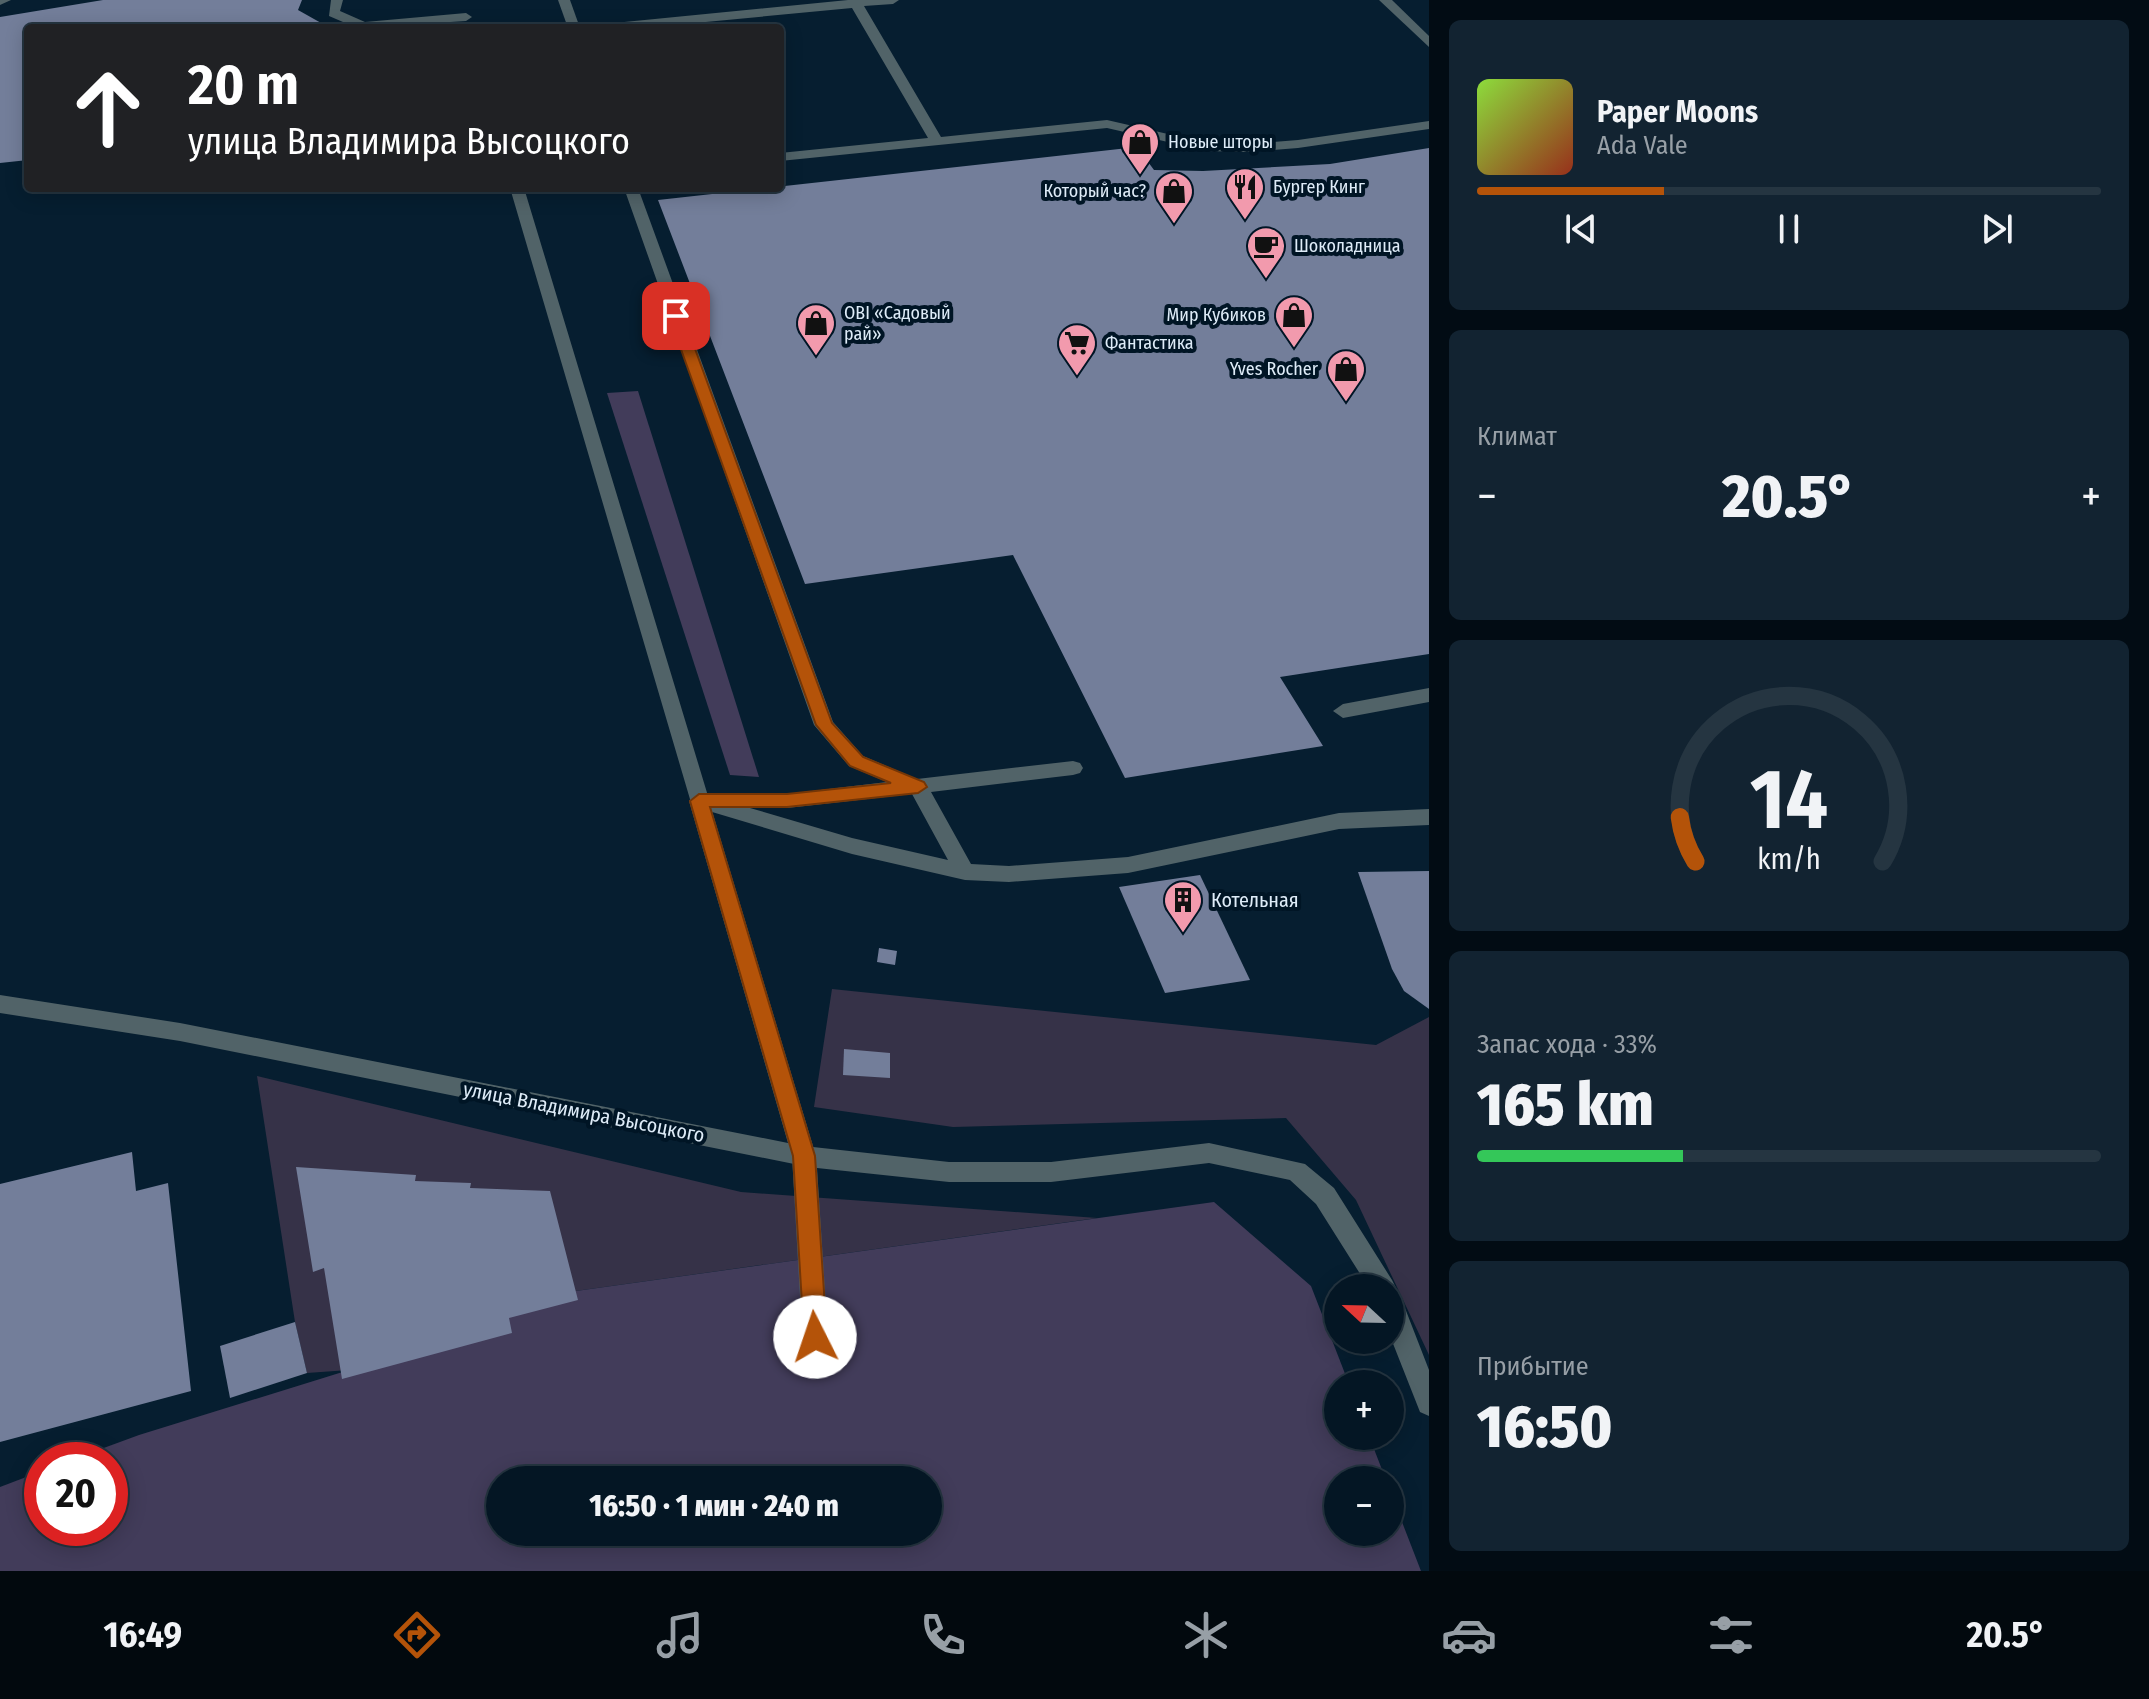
<!DOCTYPE html>
<html lang="ru">
<meta charset="utf-8">
<style>
:root{--surface:#041624;--page:#122331;--text:#f1f3f6;--muted:#979fa6;--line:#253541;--accent:#b45309}
body{margin:0;font-family:"Fira Sans Condensed",sans-serif;background:var(--page);color:var(--text);height:100vh;display:flex;flex-direction:column;font-size:30px;white-space:nowrap}
*{box-sizing:border-box;margin:0}
p{font-size:26px;color:var(--muted)}
.icon{flex:none;width:44px;height:44px;fill:none;stroke:currentColor;stroke-width:2;stroke-linecap:round;stroke-linejoin:round}
.map{position:relative;flex:1;overflow:hidden}
.drawer{display:flex;flex-direction:column;gap:20px;padding:20px;background:#020c14;width:720px}
.drawer>*{flex:none}
.hud{position:absolute;left:24px;top:24px;width:760px;height:168px;border-radius:8px;box-shadow:0 4px 20px #0003,0 0 0 2px var(--line);background:#202124;color:#fff;overflow:hidden}
.needle{width:52px;rotate:292deg}
.tools{position:absolute;left:1324px;top:1274px;display:grid;gap:16px}
.tools a{display:grid;place-items:center;width:80px;height:80px;border-radius:50%;background:var(--surface);box-shadow:0 4px 20px #0003,0 0 0 2px var(--line);font-size:40px}
.speed{position:absolute;left:24px;top:1442px;display:flex;gap:16px;font-size:40px;font-weight:700;text-align:center}
.speed>*{display:grid;place-content:center;width:104px;height:104px;border-radius:50%;background:var(--surface);box-shadow:0 4px 20px #0003,0 0 0 2px var(--line);line-height:1}
.speed .limit{border:12px solid #d22;background:#fff;color:#111}
.pin{position:absolute;display:grid;place-items:center;width:68px;height:68px;color:#fff;margin:-34px;border-radius:16px;box-shadow:0 4px 12px #0006}
.me{position:absolute;width:88px;margin:-44px;rotate:356deg;stroke-linejoin:round;filter:drop-shadow(0 0 6px #0008)}
.turn{display:flex;align-items:center;gap:28px;height:168px;padding:0 32px;font-size:36px}
.turn .icon{width:104px;height:104px;stroke-width:2.5}
.turn b{display:block;font-size:56px;line-height:68px}
.big{font-size:60px;font-weight:800;line-height:1.1}
.drawer .tile{flex:1;display:flex;flex-direction:column;justify-content:center;gap:12px;min-width:0;padding:0 28px;border-radius:12px;background:var(--page)}
.drawer .dial{align-items:center;gap:0}
.dial svg{height:208px;overflow:visible;fill:none;stroke:var(--line);stroke-width:7;stroke-linecap:round;text-anchor:middle}
.dial text{fill:var(--text);stroke:none}
.song{display:flex;align-items:center;gap:24px}
.cover{width:96px;height:96px;border-radius:12px;background:linear-gradient(135deg,hsl(90 70% 55%),hsl(10 70% 35%))}
.played{height:8px;border-radius:4px;background:linear-gradient(90deg,var(--accent) 30%,var(--line) 30%)}
.keys{display:flex;justify-content:space-around;direction:ltr}
.heat{display:flex;justify-content:space-between;align-items:center;font-size:44px;direction:ltr}
.charge{height:12px;border-radius:6px;background:linear-gradient(90deg,#34c759 33%,var(--line) 0)}
.trip{position:absolute;left:486px;top:1466px;width:456px;height:80px;border-radius:40px;background:var(--surface);box-shadow:0 4px 20px #0003,0 0 0 2px var(--line);font-weight:800;line-height:80px;text-align:center}
.tabs{display:flex;height:128px;justify-content:space-around;align-items:center;background:#02090e;color:var(--muted)}
.tabs .icon{width:56px;height:56px}
.tabs .on{color:var(--accent)}
.tabs b{font-size:36px;color:var(--text)}
main{display:flex;flex:1;min-height:0}
.map>svg:first-child{display:block}
</style>
<main>
<div class="map">
<svg width="1429" height="1571" viewBox="0 0 1429 1571">
<rect width="100%" height="100%" fill="#061e30"/>
<!-- green -->
<g fill="#363248">
<path d="M 832,989 L 1376,1045 L 1429,1017 L 1429,1355 L 1356,1200 L 1286,1118 L 953,1127 L 814,1107 Z"/>
<path d="M 257,1076 L 741,1192 L 1097,1218 L 504,1301 L 349,1370 L 307,1373 L 295,1322 Z"/>
</g>
<!-- forest -->
<g fill="#423c5a" fill-rule="evenodd">
<path d="M 638,391 L 759,777 L 730,775 L 607,393 Z"/>
<path d="M 1214,1202 L 1311,1286 L 1349,1384 L 1338,1384 L 1338,1436 L 1369,1436 L 1386,1480 L 1338,1480 L 1338,1532 L 1390,1532 L 1390,1491 L 1421,1571 L 0,1571 L 0,1487 L 42,1471 L 42,1528 L 110,1528 L 110,1460 L 71,1460 L 139,1435 L 349,1370 L 504,1301 ZM 500,1480 L 928,1480 L 928,1532 L 500,1532 Z"/>
</g>
<!-- building -->
<g fill="#737e9a">
<path d="M 103,0 L 302,0 L 298,10 L 330,28 L 28,28 L 28,160 L 0,163 L 0,17 Z"/>
<path d="M 1137,147 L 1154,170 L 1203,171 L 1330,164 L 1429,148 L 1429,654 L 1280,677 L 1323,746 L 1125,778 L 1013,555 L 805,584 L 658,200 Z"/>
<path d="M 1429,871 L 1429,1009 L 1404,991 L 1392,969 L 1358,872 Z"/>
<path d="M 1200,875 L 1250,980 L 1165,993 L 1119,887 Z"/>
<path d="M 879,948 L 897,951 L 895,965 L 877,962 Z"/>
<path d="M 844,1049 L 890,1053 L 890,1078 L 843,1075 Z"/>
<path d="M 132,1152 L 136,1191 L 168,1183 L 191,1391 L 0,1442 L 0,1184 Z"/>
<path d="M 296,1167 L 416,1175 L 415,1181 L 471,1183 L 470,1188 L 550,1191 L 578,1300 L 509,1318 L 512,1333 L 342,1379 L 324,1268 L 313,1272 Z"/>
<path d="M 295,1322 L 307,1373 L 230,1398 L 220,1346 Z"/>
</g>
<g fill="none" stroke-linecap="round" stroke-linejoin="round">
<!-- lane -->
<g fill="#516368" fill-rule="evenodd">
<path d="M 0,0 L 11,0 L 0,5 Z"/>
<path d="M 331,0 L 343,0 L 340,11 L 365,22 L 466,13 L 472,17 L 466,21 L 357,28 L 329,16 Z"/>
<path d="M 558,0 L 570,0 L 580,28 L 568,28 Z"/>
<path d="M 899,0 L 893,4 L 864,6 L 941,137 L 1107,120 L 1207,143 L 1246,144 L 1298,140 L 1429,121 L 1429,129 L 1298,148 L 1246,152 L 1207,151 L 1107,128 L 780,161 L 780,153 L 928,138 L 852,8 L 642,28 L 598,28 L 604,24 L 848,0 Z"/>
<path d="M 1379,0 L 1392,0 L 1429,36 L 1429,47 Z"/>
<path d="M 510,188 L 524,188 L 708,796 L 787,794 L 887,782 L 849,766 L 814,725 L 624,188 L 638,188 L 833,722 L 863,756 L 917,779 L 1073,761 L 1080,763 L 1083,768 L 1080,773 L 1073,775 L 931,792 L 971,864 L 1009,866 L 1128,857 L 1339,813 L 1429,809 L 1429,825 L 1339,829 L 1128,873 L 1009,882 L 965,880 L 852,854 L 692,806 ZM 912,794 L 948,860 L 852,838 L 750,808 L 787,808 Z"/>
<path d="M 1429,688 L 1429,702 L 1343,718 L 1333,711 L 1343,704 Z"/>
<path d="M 1209,1143 L 1305,1164 L 1334,1188 L 1392,1280 L 1396,1288 L 1393,1293 L 1399,1295 L 1403,1303 L 1429,1370 L 1429,1416 L 1420,1412 L 1390,1336 L 1390,1288 L 1369,1288 L 1316,1204 L 1290,1180 L 1209,1163 L 1051,1182 L 949,1182 L 817,1168 L 830,1367 L 826,1376 L 817,1379 L 808,1376 L 804,1367 L 792,1156 L 796,1149 L 804,1146 L 949,1162 L 1051,1162 Z"/>
</g>
<!-- street -->
<path fill="#516368" fill-rule="evenodd" d="M 699,794 L 706,796 L 709,801 L 816,1156 L 812,1163 L 804,1166 L 180,1041 L 0,1013 L 0,995 L 180,1023 L 788,1143 L 689,801 L 692,796 Z"/>
</g>
<!-- route -->
<path fill="#b45309" stroke="#753606" stroke-width="2" d="M 676,312 L 683,316 L 832,723 L 863,757 L 924,782 L 927,787 L 918,793 L 787,807 L 710,807 L 815,1156 L 827,1337 L 823,1345 L 815,1348 L 807,1345 L 804,1337 L 793,1156 L 690,801 L 699,794 L 787,794 L 891,783 L 850,766 L 816,725 L 669,316 Z"/>
<!-- icons -->
<defs>
<symbol id="shop-pin" viewBox="-11 -11 22 30"><path d="M0 17L-7.5 6A9.5 9.5 0 1 1 7.5 6Z" fill="#f29aad" stroke="#001525"/><path d="M-5-2.5h2.3a2.7 3.5 0 0 1 5.4 0H5L5.5 6h-11ZM-1.5-2.5h3a1.5 2.3 0 0 0-3 0Z" fill="#111"/></symbol>
<symbol id="restaurant-pin" viewBox="-11 -11 22 30"><path d="M0 17L-7.5 6A9.5 9.5 0 1 1 7.5 6Z" fill="#f29aad" stroke="#001525"/><path d="M-5-6h1v4h1v-4h1v4h1v-4h1v5L-1.5 .5V6h-2V.5L-5-1ZM5-6V6H3V1.5H1.5Q1.5-4 5-6Z" fill="#111"/></symbol>
<symbol id="cafe-pin" viewBox="-11 -11 22 30"><path d="M0 17L-7.5 6A9.5 9.5 0 1 1 7.5 6Z" fill="#f29aad" stroke="#001525"/><path d="M-5.5-4.5H6V0H3Q3 3.5 0 3.5H-2.5Q-5.5 3.5-5.5 0ZM3-3.2v2h1.7v-2ZM-6 4.5H4V6H-6Z" fill="#111"/></symbol>
<symbol id="supermarket-pin" viewBox="-11 -11 22 30"><path d="M0 17L-7.5 6A9.5 9.5 0 1 1 7.5 6Z" fill="#f29aad" stroke="#001525"/><path d="M-6-5.5h2.5l.6 2H6L4.5 2H-2.5L-4.4-4H-6ZM-1.5 3.2a1.3 1.3 0 1 0 .1 0ZM3 3.2a1.3 1.3 0 1 0 .1 0Z" fill="#111"/></symbol>
<symbol id="building-pin" viewBox="-11 -11 22 30"><path d="M0 17L-7.5 6A9.5 9.5 0 1 1 7.5 6Z" fill="#f29aad" stroke="#001525"/><path d="M-4-6H4V6H1V3H-1V6H-4ZM-2.5-4.3h1.7v1.8h-1.7ZM.8-4.3h1.7v1.8H.8ZM-2.5-1h1.7V.8h-1.7ZM.8-1h1.7V.8H.8Z" fill="#111"/></symbol>
</defs>
<g fill-rule="evenodd">
<use href="#shop-pin" x="1118" y="120" width="44" height="60"/>
<use href="#restaurant-pin" x="1223" y="165" width="44" height="60"/>
<use href="#shop-pin" x="1152" y="169" width="44" height="60"/>
<use href="#cafe-pin" x="1244" y="224" width="44" height="60"/>
<use href="#shop-pin" x="1272" y="293" width="44" height="60"/>
<use href="#shop-pin" x="794" y="301" width="44" height="60"/>
<use href="#supermarket-pin" x="1055" y="321" width="44" height="60"/>
<use href="#shop-pin" x="1324" y="347" width="44" height="60"/>
<use href="#building-pin" x="1161" y="878" width="44" height="60"/>
</g>
<g text-anchor="middle" stroke-width="8" stroke-linejoin="round" paint-order="stroke">
<!-- far-poi labels -->
<g font-size="18" fill="#deecf8" stroke="#001525" text-anchor="start">
<text x="1168" y="148">Новые шторы</text>
<text x="1273" y="193">Бургер Кинг</text>
<text x="1146" y="197" text-anchor="end">Который час?</text>
<text x="1294" y="252">Шоколадница</text>
<text x="844" y="319">OBI «Садовый<tspan x="844" dy="21">рай»</tspan></text>
<text x="1266" y="321" text-anchor="end">Мир Кубиков</text>
<text x="1105" y="349">Фантастика</text>
<text x="1318" y="375" text-anchor="end">Yves Rocher</text>
</g>
<!-- poi labels -->
<g font-size="20" fill="#deecf8" stroke="#001525" text-anchor="start">
<text x="1211" y="907">Котельная</text>
</g>
<!-- street labels -->
<g font-size="20" fill="#deecf8" stroke="#001525">
<text transform="translate(584 1112) rotate(11)" y="7">улица Владимира Высоцкого</text>
</g>
</g>
</svg>
<div class="tools">
<a><svg class="needle" viewBox="-14 -14 28 28"><path d="M0-13l5 13h-10z" fill="#e53935"/><path d="M0 13l5-13h-10z" fill="#979fa6"/></svg></a>
<a>+</a>
<a>−</a>
</div>
<div class="speed"><div class="limit">20</div></div>
<div class="pin" style="left:676px;top:316px;background:#d93025"><svg class="icon" aria-label="arrive" viewBox="0 0 24 24"><path d="M6 21V4h12l-3 4 3 4H6"/></svg></div>
<svg class="me" style="left:815px;top:1337px" viewBox="-20 -20 40 40"><circle r="19" fill="#fff"/><path d="M0-13L10 11 0 6-10 11z" fill="#b45309"/></svg>
<div class="trip">16:50 · 1 мин · 240 m</div>
<div class="hud">
<div class="turn"><svg class="icon" aria-label="ahead" viewBox="0 0 24 24"><path d="M12 20V5M6 11l6-6 6 6"/></svg><div><b>20 m</b>улица Владимира Высоцкого</div></div>
</div>
</div>
<section class="drawer">
<div class="tile">
<div class="song"><i class="cover"></i><div><b>Paper Moons</b><p>Ada Vale</p></div></div>
<div class="played"></div>
<div class="keys"><svg class="icon" aria-label="previous" viewBox="0 0 24 24"><path d="M18 5L8 12l10 7zM5 5v14"/></svg><svg class="icon" aria-label="pause" viewBox="0 0 24 24"><path d="M8 5v14M16 5v14"/></svg><svg class="icon" aria-label="next" viewBox="0 0 24 24"><path d="M6 5l10 7-10 7zM19 5v14"/></svg></div>
</div>
<div class="tile"><p>Климат</p>
<div class="heat"><a>−</a><b class="big">20.5°</b><a>+</a></div>
</div>
<div class="tile dial"><svg viewBox="0 0 100 80">
<path d="M14 69A42 42 0 1 1 86 69"/>
<path d="M14 69A42 42 0 0 1 8 52" stroke="#b45309"/>
<text x="50" y="56" font-size="32" font-weight="700">14</text>
<text x="50" y="72" font-size="11">km/h</text>
</svg></div>
<div class="tile"><p>Запас хода · 33%</p><b class="big">165 km</b><div class="charge"></div></div>
<div class="tile"><p>Прибытие</p><b class="big">16:50</b></div>
</section>
</main>
<nav class="tabs">
<b>16:49</b>
<svg class="icon on" aria-label="directions" viewBox="0 0 24 24"><path d="M12 3l9 9-9 9-9-9zM9 14v-3h6M13 9l2 2-2 2"/></svg>
<svg class="icon" aria-label="music" viewBox="0 0 24 24"><path d="M9 18V5l10-2v13"/><circle cx="6" cy="18" r="3"/><circle cx="16" cy="16" r="3"/></svg>
<svg class="icon" aria-label="phone" viewBox="0 0 24 24"><path d="M5 4h4l2 5-3 2q2 4 5 5l2-3 5 2v4C11 20 4 13 5 4z"/></svg>
<svg class="icon" aria-label="climate" viewBox="0 0 24 24"><path d="M12 3v18M4 7l16 10M4 17L20 7"/></svg>
<svg class="icon" aria-label="car" viewBox="0 0 24 24"><path d="M5 17H2v-5l4-1 3-4h7l3 4 3 1v5h-3M9 17h6M6 11h13"/><circle cx="7" cy="17" r="2"/><circle cx="17" cy="17" r="2"/></svg>
<svg class="icon" aria-label="filters" viewBox="0 0 24 24"><path d="M4 7h16M4 17h16"/><circle cx="9" cy="7" r="2"/><circle cx="15" cy="17" r="2"/></svg>
<b>20.5°</b>
</nav>
